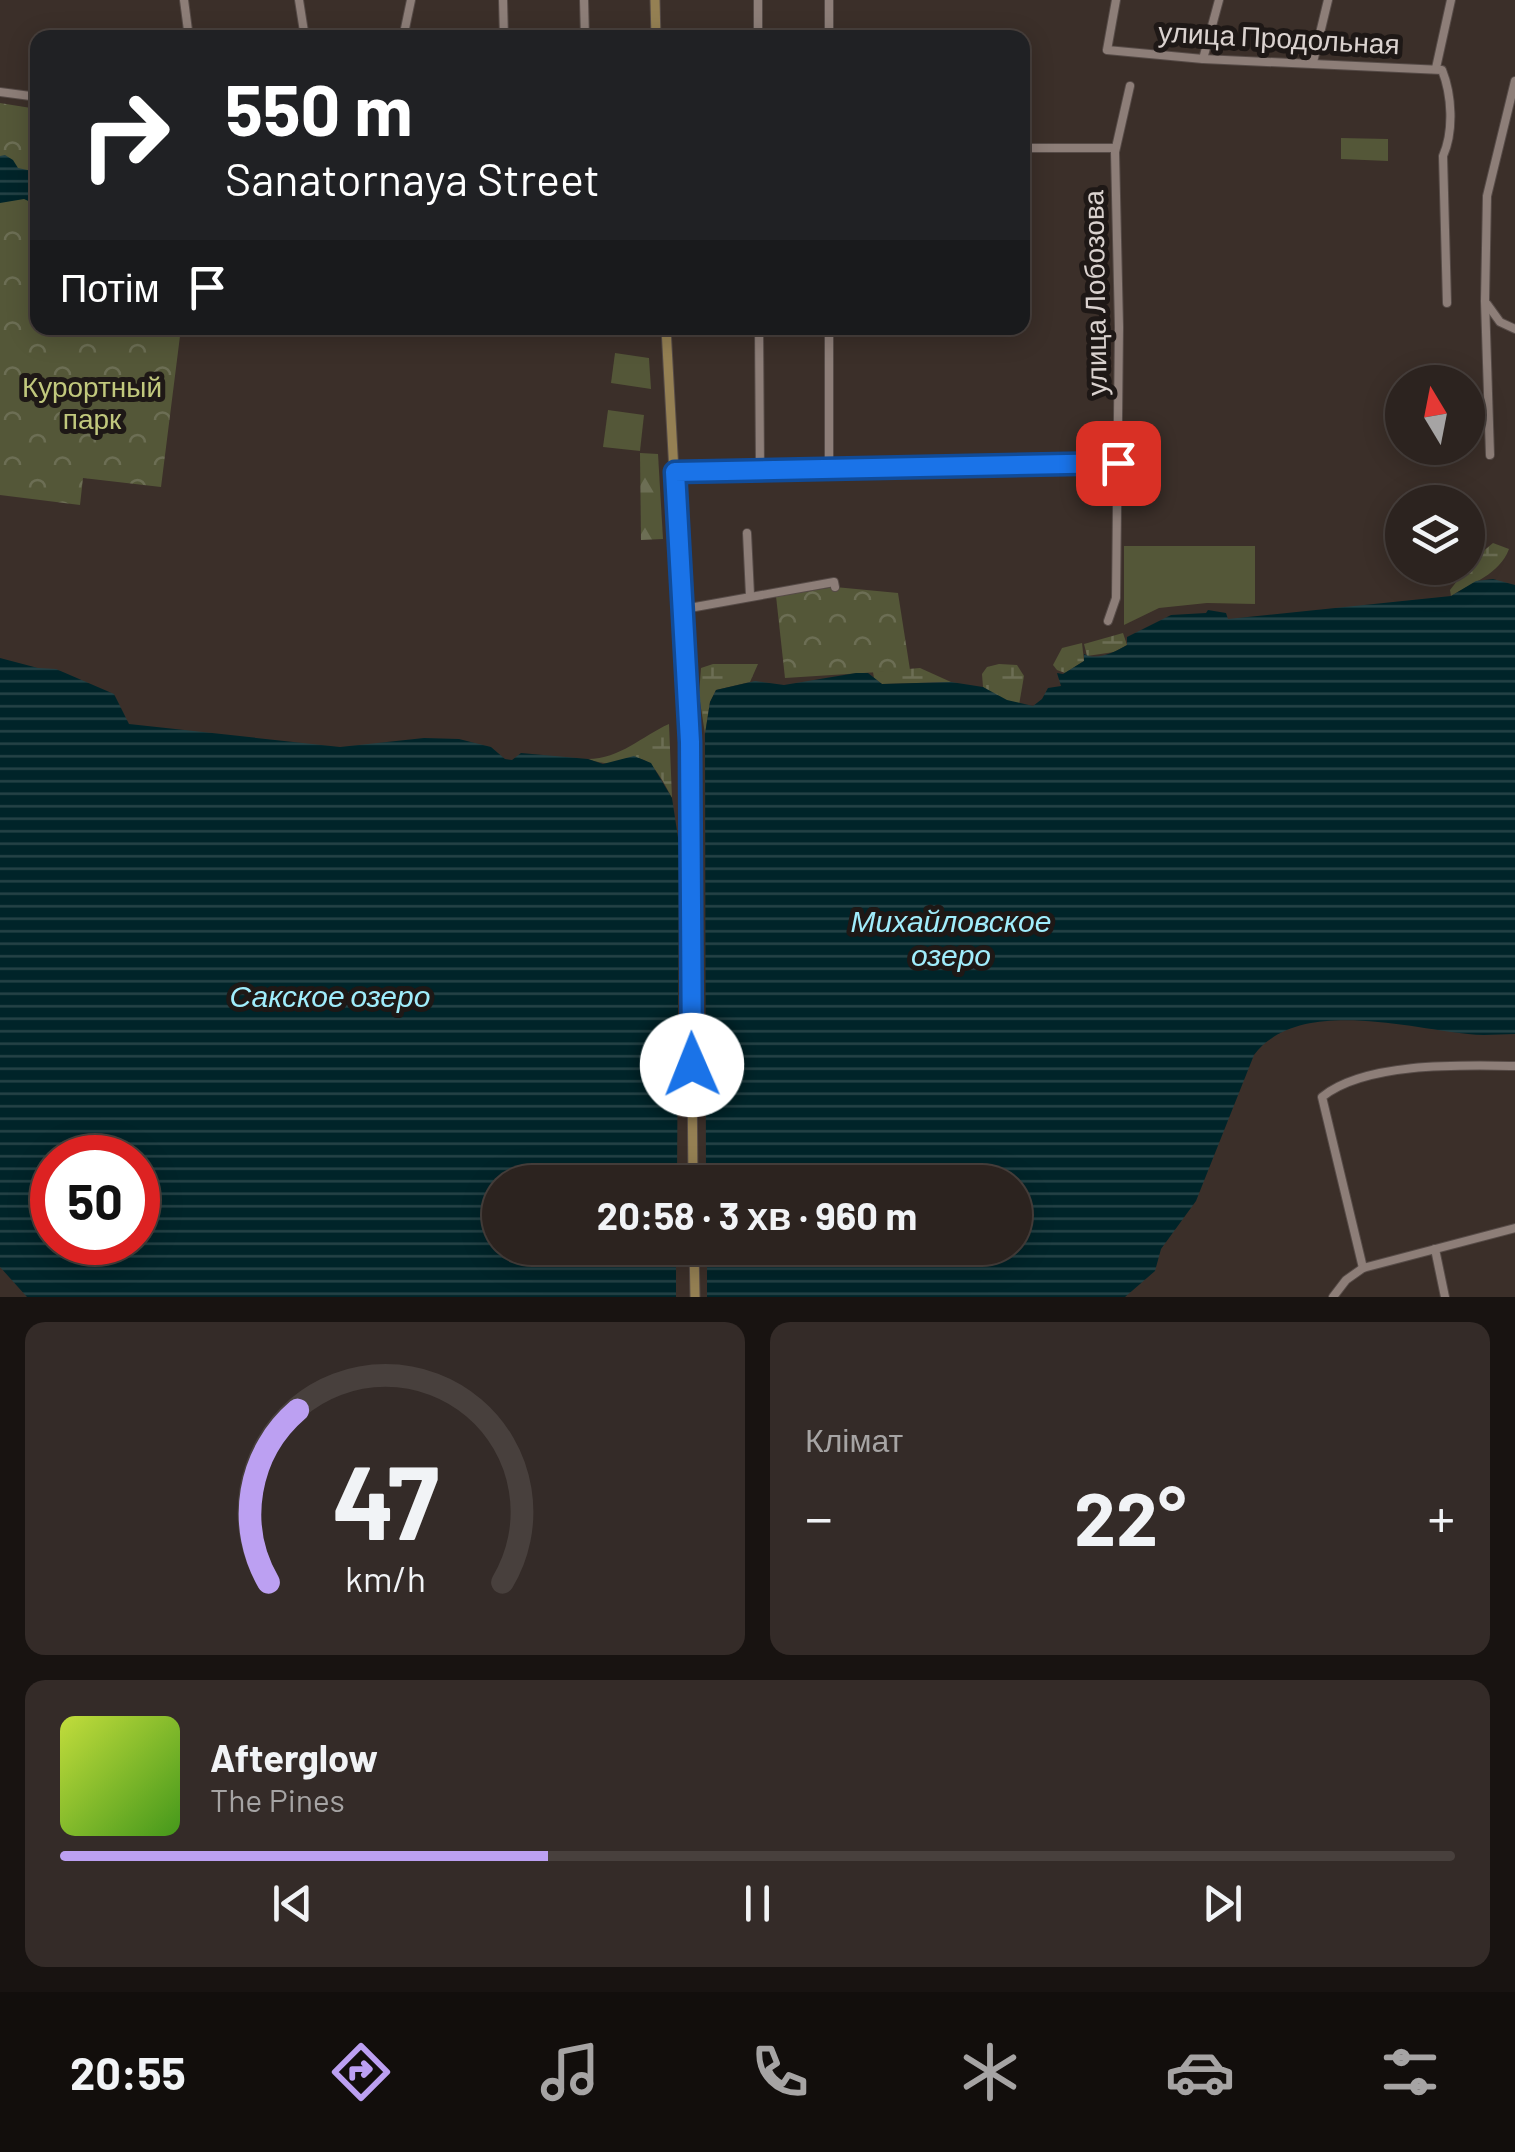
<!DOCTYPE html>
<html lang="uk">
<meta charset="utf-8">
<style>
:root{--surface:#2c231f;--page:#342b28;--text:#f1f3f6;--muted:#a6a4a4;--line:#48403d;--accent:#bca0f2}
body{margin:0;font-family:Barlow,sans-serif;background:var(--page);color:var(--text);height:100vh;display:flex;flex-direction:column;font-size:38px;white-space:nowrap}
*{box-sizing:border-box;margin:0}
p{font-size:32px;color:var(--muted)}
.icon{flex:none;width:55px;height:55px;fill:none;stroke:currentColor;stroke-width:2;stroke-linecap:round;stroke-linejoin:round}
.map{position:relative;height:1297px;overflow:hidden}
.details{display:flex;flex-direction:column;gap:25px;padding:25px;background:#181311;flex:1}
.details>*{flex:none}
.banner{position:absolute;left:30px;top:30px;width:1000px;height:305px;border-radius:20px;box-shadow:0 5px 25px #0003,0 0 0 2px var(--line);background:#202124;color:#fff;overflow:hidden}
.needle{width:65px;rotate:350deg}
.buttons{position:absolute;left:1385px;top:365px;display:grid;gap:20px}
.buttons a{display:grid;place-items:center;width:100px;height:100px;border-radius:50%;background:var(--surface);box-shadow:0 5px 25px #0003,0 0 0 2px var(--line);font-size:50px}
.speed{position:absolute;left:30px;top:1135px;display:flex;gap:20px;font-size:50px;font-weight:700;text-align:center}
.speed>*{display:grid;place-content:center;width:130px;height:130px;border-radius:50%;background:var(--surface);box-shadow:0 5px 25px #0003,0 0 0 2px var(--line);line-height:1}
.speed .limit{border:15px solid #d22;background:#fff;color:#111}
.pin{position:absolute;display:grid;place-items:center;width:85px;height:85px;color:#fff;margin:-42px;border-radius:20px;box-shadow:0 5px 15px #0006}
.me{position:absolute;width:110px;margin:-55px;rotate:359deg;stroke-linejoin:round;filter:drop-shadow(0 0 8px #0008)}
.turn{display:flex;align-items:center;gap:35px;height:210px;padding:0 30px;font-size:45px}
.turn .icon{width:130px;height:130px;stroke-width:2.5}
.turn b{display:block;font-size:70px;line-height:85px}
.then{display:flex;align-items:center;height:95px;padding:0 30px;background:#0003;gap:20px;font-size:38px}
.big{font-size:75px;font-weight:700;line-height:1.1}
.details .widget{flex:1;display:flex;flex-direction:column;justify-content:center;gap:15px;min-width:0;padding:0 35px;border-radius:20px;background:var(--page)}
.details .dial{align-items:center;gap:0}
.dial svg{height:260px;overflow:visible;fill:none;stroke:var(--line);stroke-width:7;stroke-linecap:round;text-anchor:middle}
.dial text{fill:var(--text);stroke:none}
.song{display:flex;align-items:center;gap:30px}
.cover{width:120px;height:120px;border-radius:15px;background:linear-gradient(135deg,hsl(70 70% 55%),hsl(100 70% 35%))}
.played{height:10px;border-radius:5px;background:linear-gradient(90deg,var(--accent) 35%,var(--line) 35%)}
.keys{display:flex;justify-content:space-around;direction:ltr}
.heat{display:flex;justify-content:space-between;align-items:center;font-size:55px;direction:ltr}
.details .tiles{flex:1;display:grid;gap:25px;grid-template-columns:1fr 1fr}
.widget:last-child{grid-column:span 2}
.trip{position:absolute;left:482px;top:1165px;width:550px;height:100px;border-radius:50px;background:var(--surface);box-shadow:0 5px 25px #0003,0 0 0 2px var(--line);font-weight:700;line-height:100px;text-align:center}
.menu{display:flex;height:160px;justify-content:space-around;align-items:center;background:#120e0c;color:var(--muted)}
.menu .icon{width:70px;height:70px}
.menu .on{color:var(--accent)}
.menu b{font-size:45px;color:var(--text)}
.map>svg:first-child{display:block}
</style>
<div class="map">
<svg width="1515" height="1297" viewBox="0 0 1515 1297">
<defs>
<pattern id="forest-firs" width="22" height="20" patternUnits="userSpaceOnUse" patternTransform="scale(2.5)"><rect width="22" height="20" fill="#545738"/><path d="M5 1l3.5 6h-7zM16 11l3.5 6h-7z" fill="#6c6e54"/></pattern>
<pattern id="wetland-marsh" width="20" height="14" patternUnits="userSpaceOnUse" patternTransform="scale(2.5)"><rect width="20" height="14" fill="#545738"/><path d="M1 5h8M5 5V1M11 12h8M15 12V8" fill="none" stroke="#6c6e54"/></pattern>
<pattern id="park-crowns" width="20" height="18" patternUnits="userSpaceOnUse" patternTransform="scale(2.5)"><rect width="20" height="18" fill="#545738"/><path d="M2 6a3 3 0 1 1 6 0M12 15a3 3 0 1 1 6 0" fill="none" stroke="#6c6e54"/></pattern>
<pattern id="water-rules" width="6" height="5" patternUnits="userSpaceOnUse" patternTransform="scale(2.5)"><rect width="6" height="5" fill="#002429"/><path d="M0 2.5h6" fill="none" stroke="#254347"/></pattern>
</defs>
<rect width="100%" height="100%" fill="#3b2f29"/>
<!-- forest -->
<path fill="url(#forest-firs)" d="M 640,453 L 658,454 L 663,539 L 641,540 Z"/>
<!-- wetland -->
<g fill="url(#wetland-marsh)">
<path d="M 1493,543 L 1509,549 C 1499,575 1473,582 1451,596 L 1450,590 L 1475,558 Z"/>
<path d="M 1123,633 L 1127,645 L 1114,652 L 1087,656 L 1084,644 Z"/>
<path d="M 1082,643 L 1084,661 L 1065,673 L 1057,670 L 1053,665 L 1062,648 Z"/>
<path d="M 713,664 L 758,664 L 750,682 L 716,690 L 710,702 L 705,734 L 699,695 L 701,668 Z"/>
<path d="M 999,664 L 1017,665 L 1024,676 L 1019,705 L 995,696 L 983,687 L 982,674 L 987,667 Z"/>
<path d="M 920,668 L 951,682 L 882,684 L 874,678 L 873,672 Z"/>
<path d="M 669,724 L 672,798 C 636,727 636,777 588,759 C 620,759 642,736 669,724 Z"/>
</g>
<!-- park -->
<g fill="url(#park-crowns)">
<path d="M 0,103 L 37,109 L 38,328 L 181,328 L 161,487 L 83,478 L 80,505 L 0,495 Z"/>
<path d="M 835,587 L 898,593 L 910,670 L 785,678 L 776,596 Z"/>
</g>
<!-- pitch -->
<g fill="#545738">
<path d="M 1341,138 L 1388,139 L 1388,161 L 1341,159 Z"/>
<path d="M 615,353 L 649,358 L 651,389 L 611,383 Z"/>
<path d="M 608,410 L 644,415 L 640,451 L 603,447 Z"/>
<path d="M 1124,546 L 1255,546 L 1255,604 L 1207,603 L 1159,608 L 1124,625 Z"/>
</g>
<!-- water -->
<g fill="url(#water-rules)" fill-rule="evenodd">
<path d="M 5,155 L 13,160 L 18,168 L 37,172 L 37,205 L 24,199 L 0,203 L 0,156 Z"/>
<path d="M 1493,579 L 1515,585 L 1515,1034 C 1500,1034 1484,1036 1468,1034 C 1406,1028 1298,997 1254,1055 L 1196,1201 L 1161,1249 L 1155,1271 L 1125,1297 L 707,1297 L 707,1248 L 1015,1248 L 1015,1182 L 706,1182 L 705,734 L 710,702 L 716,690 L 755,681 L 784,685 L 856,673 L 868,673 L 882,684 L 951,682 L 983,687 L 1007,700 L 1033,706 L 1042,699 L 1048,688 L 1061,686 L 1057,673 L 1063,674 L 1084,661 L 1084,654 C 1097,661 1115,652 1127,645 L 1127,637 L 1171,615 L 1206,613 L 1208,610 L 1226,613 L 1228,619 L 1451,596 L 1476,581 Z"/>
<path d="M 0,658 L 38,668 L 56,669 L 114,694 L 129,724 L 340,747 L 424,738 L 459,739 L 491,747 L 505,759 L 512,760 L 521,753 L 588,759 L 603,764 L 634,756 L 651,763 L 672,798 L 679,844 L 677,1182 L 500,1182 L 500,1248 L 676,1248 L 676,1297 L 27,1297 L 0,1267 ZM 52,1158 L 138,1158 L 138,1242 L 52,1242 Z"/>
</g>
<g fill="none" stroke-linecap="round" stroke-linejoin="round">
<defs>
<g id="minor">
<path d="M 184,0 L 189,38"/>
<path d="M 299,0 L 305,38"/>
<path d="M 503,0 L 504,38"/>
<path d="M 584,0 L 585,38"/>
<path d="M 758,0 L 758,38"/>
<path d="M 829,0 L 829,38"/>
<path d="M 1116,0 L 1107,50 L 1203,59 L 1442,70 C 1452,95 1454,131 1443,156 L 1447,303"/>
<path d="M 403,38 L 411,0"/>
<path d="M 1203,59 L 1219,0"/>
<path d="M 1313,62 L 1328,0"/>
<path d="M 1436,68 L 1451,0"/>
<path d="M 0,92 L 38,97"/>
<path d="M 1022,148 L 1115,148"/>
<path d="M 1487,304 L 1500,322 L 1515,329"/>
<path d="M 759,328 L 760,469"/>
<path d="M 1490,455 L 1485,301 L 1487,196 L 1515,81"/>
<path d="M 829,468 L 829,328"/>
<path d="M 675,472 L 1118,463"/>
<path d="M 747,533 L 750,595"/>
<path d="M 684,609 L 834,582 L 835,587"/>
<path d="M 1108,621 L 1116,598 L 1119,327 L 1115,152 L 1130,86"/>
<path d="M 1435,1249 L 1445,1297"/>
<path d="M 1363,1268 L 1322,1097 C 1365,1062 1462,1065 1515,1066"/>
<path d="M 1333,1297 L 1346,1280 L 1363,1268 L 1515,1228"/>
</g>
<g id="major">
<path d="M 655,0 L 656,38"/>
<path d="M 666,328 L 689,742 L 693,1182"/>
<path d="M 694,1248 L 695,1297"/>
</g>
</defs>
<!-- minor casing -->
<use href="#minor" stroke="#564b47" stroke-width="10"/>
<!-- major casing -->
<use href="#major" stroke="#564b47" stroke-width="11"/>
<!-- minor -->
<use href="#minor" stroke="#8d7e78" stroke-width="8"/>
<!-- major -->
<use href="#major" stroke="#958053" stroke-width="9"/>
</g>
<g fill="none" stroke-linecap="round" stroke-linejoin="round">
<defs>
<path id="route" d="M 692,1065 L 690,742 L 675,472 L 1118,463"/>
</defs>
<!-- route casing -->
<use href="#route" stroke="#114b97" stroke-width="25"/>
<!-- route -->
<use href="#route" stroke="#1a73e8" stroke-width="18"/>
</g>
<g text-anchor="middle" stroke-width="10" stroke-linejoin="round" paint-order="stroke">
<!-- street labels -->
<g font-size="28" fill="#dad2cf" stroke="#1e1816">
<text transform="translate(1279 38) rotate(3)" y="10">улица Продольная</text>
<text transform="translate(1095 293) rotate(-91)" y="10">улица Лобозова</text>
</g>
<!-- park labels -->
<g font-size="28" fill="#c1c87d" stroke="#1e1816">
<text x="92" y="397">Курортный<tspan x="92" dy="32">парк</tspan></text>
</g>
<!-- water labels -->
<g font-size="30" font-style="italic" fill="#a0edfc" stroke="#1e1816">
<text x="951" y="932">Михайловское<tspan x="951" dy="34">озеро</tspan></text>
<text x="330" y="1007">Сакское озеро</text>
</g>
</g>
</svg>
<div class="buttons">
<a><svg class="needle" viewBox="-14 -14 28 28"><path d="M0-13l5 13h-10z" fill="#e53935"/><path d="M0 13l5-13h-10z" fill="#a6a4a4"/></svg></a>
<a><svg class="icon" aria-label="layers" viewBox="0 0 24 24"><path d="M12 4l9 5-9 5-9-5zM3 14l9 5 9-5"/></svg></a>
</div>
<div class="speed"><div class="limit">50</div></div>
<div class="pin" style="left:1118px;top:463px;background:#d93025"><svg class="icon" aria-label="arrive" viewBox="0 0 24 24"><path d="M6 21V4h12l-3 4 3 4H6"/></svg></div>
<svg class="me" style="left:692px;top:1065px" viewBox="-20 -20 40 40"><circle r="19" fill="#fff"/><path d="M0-13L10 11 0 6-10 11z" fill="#1a73e8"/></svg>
<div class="trip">20:58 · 3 хв · 960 m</div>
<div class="banner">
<div class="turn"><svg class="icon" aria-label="right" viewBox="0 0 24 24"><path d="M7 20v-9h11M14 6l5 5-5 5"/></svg><div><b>550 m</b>Sanatornaya Street</div></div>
<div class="then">Потім<svg class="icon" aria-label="arrive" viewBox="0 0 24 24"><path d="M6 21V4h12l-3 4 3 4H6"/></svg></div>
</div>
</div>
<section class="details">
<div class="tiles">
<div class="widget dial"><svg viewBox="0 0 100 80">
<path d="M14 69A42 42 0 1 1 86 69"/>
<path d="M14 69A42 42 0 0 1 23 16" stroke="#bca0f2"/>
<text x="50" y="56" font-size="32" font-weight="700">47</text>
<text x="50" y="72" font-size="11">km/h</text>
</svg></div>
<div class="widget"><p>Клімат</p>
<div class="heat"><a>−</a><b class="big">22°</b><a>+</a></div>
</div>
<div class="widget">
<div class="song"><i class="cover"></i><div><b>Afterglow</b><p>The Pines</p></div></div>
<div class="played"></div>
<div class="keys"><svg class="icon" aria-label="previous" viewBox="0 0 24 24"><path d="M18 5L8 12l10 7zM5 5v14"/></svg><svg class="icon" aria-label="pause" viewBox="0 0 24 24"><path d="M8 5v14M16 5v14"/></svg><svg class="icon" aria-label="next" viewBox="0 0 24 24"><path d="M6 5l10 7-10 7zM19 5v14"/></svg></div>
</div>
</div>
</section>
<nav class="menu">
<b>20:55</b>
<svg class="icon on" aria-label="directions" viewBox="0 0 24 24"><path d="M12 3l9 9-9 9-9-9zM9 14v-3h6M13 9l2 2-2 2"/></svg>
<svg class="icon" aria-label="music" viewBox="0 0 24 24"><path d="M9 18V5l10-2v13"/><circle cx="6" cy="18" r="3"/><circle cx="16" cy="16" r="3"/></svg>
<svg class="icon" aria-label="phone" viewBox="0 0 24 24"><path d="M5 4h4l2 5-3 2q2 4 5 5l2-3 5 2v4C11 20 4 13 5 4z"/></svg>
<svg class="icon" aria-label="climate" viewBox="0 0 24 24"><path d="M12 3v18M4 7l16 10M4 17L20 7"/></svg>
<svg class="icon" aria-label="car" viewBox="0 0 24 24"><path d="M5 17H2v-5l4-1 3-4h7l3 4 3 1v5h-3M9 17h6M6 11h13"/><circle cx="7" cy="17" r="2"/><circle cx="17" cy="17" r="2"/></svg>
<svg class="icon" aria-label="filters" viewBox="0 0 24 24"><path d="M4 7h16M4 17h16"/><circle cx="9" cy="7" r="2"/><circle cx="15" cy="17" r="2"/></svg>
</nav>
